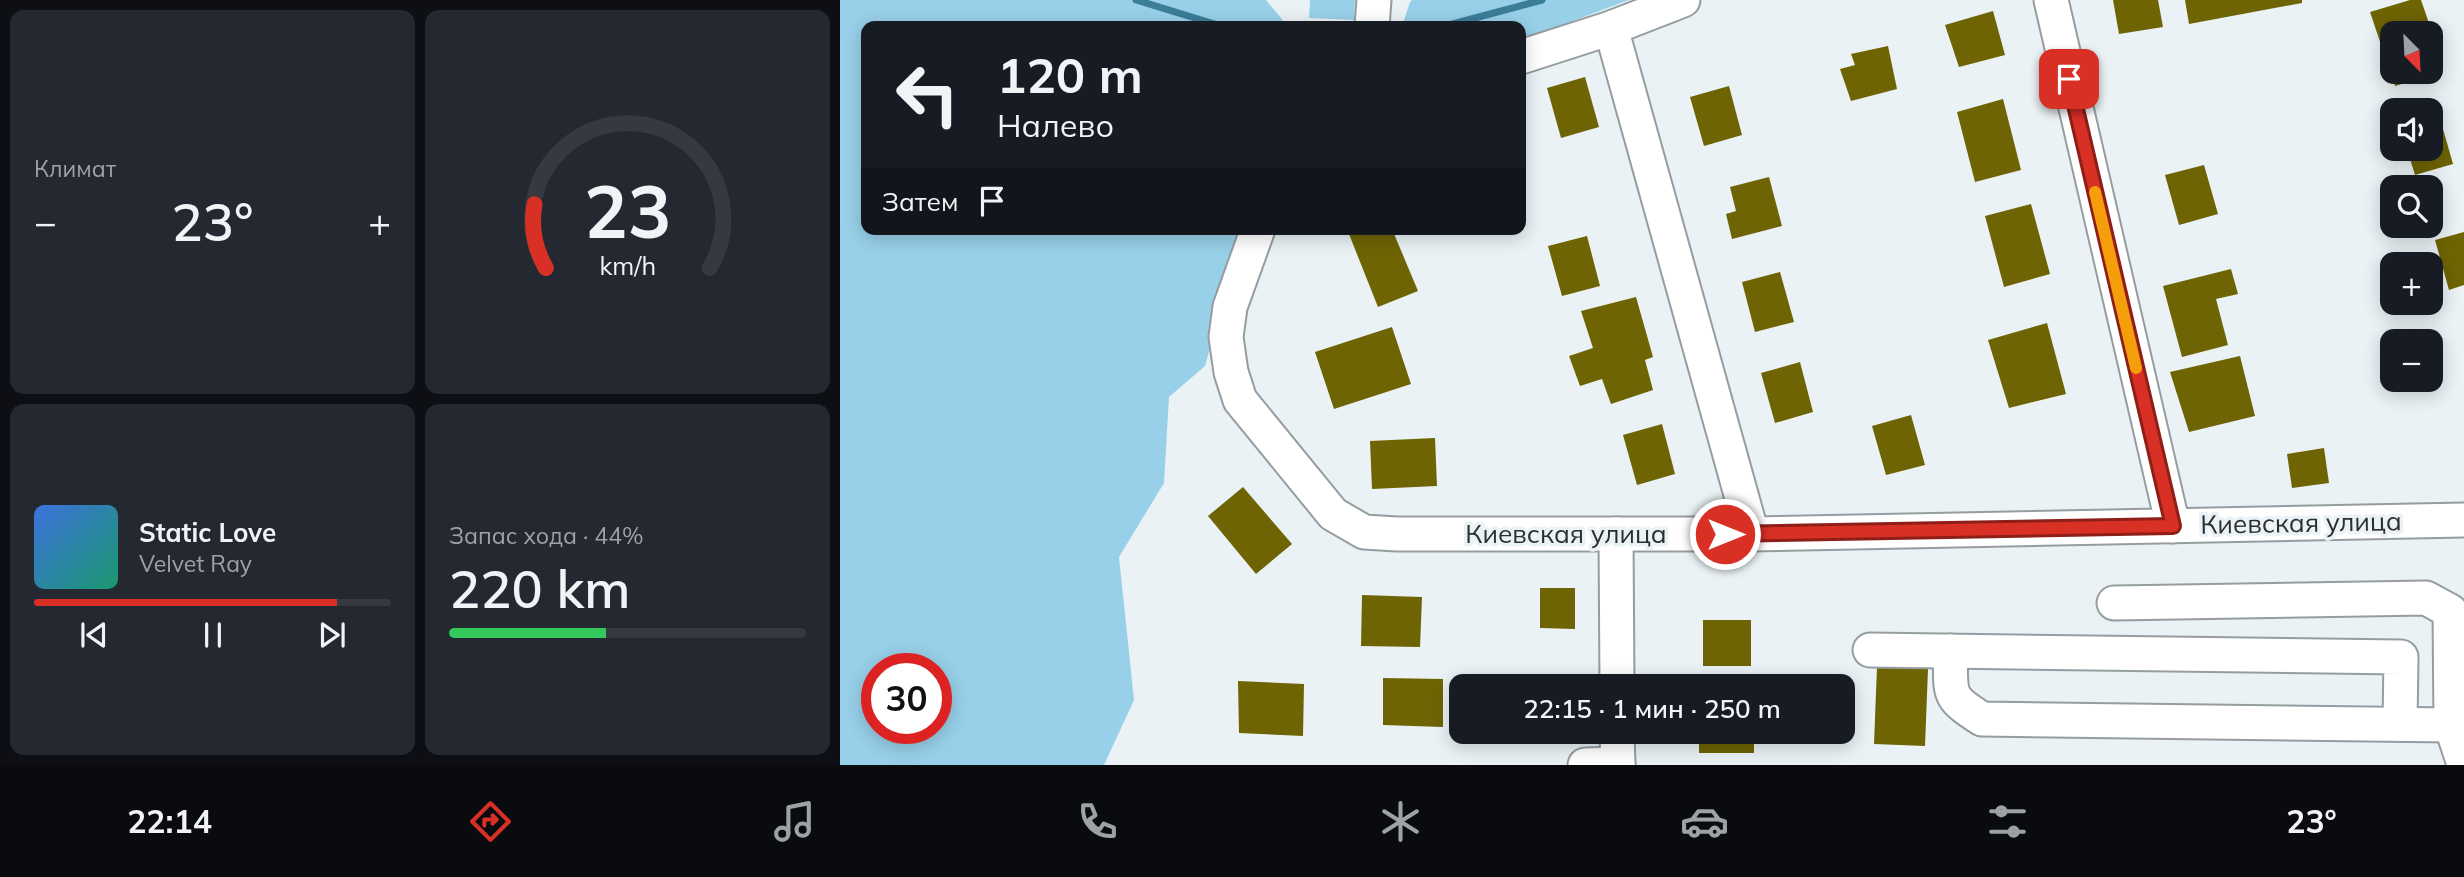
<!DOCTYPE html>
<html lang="ru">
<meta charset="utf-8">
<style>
:root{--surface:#171b24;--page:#242831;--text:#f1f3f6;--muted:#9ea1a6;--line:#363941;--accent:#d93025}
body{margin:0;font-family:Mulish,sans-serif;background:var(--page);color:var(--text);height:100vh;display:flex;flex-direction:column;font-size:26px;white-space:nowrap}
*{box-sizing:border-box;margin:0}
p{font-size:23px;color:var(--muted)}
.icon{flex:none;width:38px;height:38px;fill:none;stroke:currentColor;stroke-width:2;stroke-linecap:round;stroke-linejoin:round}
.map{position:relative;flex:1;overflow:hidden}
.panel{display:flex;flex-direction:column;gap:10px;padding:10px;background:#0d0f14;width:840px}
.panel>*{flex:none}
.hud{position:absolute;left:21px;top:21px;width:665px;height:214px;border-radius:14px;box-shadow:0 4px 18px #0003;background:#171b24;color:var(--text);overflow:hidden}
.needle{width:46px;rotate:156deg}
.fabs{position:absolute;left:1540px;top:21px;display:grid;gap:14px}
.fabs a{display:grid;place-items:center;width:63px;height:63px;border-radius:14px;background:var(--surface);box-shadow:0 4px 18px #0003;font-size:35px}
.speed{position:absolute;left:21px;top:653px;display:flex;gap:14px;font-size:35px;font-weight:700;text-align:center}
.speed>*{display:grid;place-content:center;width:91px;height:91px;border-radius:50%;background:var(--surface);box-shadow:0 4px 18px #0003;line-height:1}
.speed .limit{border:10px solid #d22;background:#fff;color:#111}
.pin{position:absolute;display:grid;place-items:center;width:60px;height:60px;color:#fff;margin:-30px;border-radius:14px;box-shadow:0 4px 10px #0006}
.me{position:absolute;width:77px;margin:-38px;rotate:90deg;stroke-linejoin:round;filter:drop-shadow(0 0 5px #0008)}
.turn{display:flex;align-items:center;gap:24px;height:147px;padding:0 21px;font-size:32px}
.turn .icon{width:91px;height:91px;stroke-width:2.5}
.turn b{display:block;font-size:49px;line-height:60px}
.then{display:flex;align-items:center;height:66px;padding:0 21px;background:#0003;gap:14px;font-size:26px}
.big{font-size:52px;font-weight:600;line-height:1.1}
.panel .card{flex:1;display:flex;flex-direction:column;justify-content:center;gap:10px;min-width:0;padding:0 24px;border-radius:14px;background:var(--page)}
.panel .dial{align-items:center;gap:0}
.dial svg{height:182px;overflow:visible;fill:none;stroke:var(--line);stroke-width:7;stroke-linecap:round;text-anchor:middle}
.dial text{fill:var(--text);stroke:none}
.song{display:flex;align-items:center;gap:21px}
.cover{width:84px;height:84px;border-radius:10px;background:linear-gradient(135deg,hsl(220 70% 55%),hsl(160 70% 35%))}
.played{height:7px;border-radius:4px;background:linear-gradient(90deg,var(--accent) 85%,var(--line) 85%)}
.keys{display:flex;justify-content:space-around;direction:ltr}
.heat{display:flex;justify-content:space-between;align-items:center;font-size:38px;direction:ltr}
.charge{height:10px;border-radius:5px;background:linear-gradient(90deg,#34c759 44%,var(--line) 0)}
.panel .tiles{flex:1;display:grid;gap:10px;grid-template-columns:repeat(2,1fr)}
.trip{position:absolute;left:609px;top:674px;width:406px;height:70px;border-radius:14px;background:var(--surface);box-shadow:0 4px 18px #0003;font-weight:600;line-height:70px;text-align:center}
.menu{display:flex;height:112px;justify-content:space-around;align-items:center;background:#090b0e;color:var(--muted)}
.menu .icon{width:49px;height:49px}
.menu .active{color:var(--accent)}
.menu b{font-size:32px;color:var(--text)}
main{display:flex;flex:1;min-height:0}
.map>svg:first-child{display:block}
</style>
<main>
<section class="panel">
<div class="tiles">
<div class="card"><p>Климат</p>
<div class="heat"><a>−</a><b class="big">23°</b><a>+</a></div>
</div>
<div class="card dial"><svg viewBox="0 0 100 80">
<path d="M14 69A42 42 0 1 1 86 69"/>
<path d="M14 69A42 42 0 0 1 9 41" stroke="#d93025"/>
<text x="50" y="56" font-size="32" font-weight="700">23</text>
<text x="50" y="72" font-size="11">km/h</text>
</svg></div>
<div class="card">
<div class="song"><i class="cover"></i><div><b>Static Love</b><p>Velvet Ray</p></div></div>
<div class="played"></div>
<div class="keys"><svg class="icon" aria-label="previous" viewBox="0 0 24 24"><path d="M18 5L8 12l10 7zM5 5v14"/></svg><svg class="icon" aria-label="pause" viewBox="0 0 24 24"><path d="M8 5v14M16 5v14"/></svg><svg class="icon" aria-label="next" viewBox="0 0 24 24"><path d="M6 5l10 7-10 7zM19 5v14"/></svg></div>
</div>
<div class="card"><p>Запас хода · 44%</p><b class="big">220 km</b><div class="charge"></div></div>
</div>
</section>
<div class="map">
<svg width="1624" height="765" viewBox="0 0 1624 765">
<rect width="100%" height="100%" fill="#eaf2f5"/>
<!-- green -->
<g fill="#98d0e9" fill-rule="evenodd">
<path d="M 0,0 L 426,0 L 442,19 L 443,26 L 26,26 L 26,229 L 403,229 L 365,366 L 329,397 L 324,483 L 279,557 L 294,700 L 264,765 L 0,765 ZM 37,668 L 96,668 L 96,728 L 37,728 Z"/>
<path d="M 470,0 L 515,0 L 514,20 L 469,18 Z"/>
<path d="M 572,0 L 789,0 L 681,40 L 681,26 L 562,26 L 570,2 Z"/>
</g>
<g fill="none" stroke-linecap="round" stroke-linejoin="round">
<!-- stream -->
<g stroke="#3c7d98" stroke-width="7">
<path d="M 296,0 L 381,26"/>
<path d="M 605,26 L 702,0"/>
</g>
</g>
<!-- building -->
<g fill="#6e6403">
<path d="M 1273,0 L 1318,0 L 1323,27 L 1279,34 Z"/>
<path d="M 1345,0 L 1462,0 L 1462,3 L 1349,24 Z"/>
<path d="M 1570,0 L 1581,0 L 1590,26 L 1580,30 L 1581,33 L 1552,33 L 1552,72 L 1592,72 L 1593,75 L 1555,86 L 1530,12 Z"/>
<path d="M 1153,11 L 1165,55 L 1119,67 L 1105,25 Z"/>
<path d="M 1048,46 L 1057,89 L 1011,101 L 1000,69 L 1015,65 L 1011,54 Z"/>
<path d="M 745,77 L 759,127 L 721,138 L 707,88 Z"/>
<path d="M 889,86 L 902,135 L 864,146 L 850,97 Z"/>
<path d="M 1163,99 L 1181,170 L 1135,182 L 1117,112 Z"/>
<path d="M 1599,115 L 1613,164 L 1575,175 L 1567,149 L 1591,149 L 1591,117 Z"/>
<path d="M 1364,165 L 1378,214 L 1339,225 L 1325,175 Z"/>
<path d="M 929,177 L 942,226 L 892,239 L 886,214 L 896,211 L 890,187 Z"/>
<path d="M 1191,204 L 1210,274 L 1164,287 L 1145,216 Z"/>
<path d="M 507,229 L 552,229 L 578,291 L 538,307 Z"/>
<path d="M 1624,232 L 1624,285 L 1609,290 L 1595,240 Z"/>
<path d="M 747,236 L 760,286 L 722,296 L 708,246 Z"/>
<path d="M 1391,269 L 1398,294 L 1376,299 L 1388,345 L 1342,357 L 1323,286 Z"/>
<path d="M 940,272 L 954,322 L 915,332 L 902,282 Z"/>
<path d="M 796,297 L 813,357 L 805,360 L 813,390 L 771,404 L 762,379 L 740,386 L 729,356 L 753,348 L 741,311 Z"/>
<path d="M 1207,323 L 1226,394 L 1169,408 L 1148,340 Z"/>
<path d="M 552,327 L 571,384 L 494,409 L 475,352 Z"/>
<path d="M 1400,356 L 1415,416 L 1349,432 L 1330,372 Z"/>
<path d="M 960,362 L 973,412 L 935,423 L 921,373 Z"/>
<path d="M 1071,415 L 1085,465 L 1046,475 L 1032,426 Z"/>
<path d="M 822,424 L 835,474 L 797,485 L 783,435 Z"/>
<path d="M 595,438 L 597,486 L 532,489 L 530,441 Z"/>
<path d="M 1484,448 L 1489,483 L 1452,488 L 1447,454 Z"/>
<path d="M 403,487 L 452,544 L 416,574 L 368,516 Z"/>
<path d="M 700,588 L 735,588 L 735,629 L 700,628 Z"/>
<path d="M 522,595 L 582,597 L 580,647 L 521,646 Z"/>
<rect x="863" y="620" width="48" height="46"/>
<path d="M 1037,667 L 1088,669 L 1085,746 L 1034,744 Z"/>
<path d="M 543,678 L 603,679 L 603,727 L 543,725 Z"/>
<path d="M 737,679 L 737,686 L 678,686 L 678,680 Z"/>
<path d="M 398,681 L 464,684 L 463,736 L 399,733 Z"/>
<path d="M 681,732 L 740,732 L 740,737 L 681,740 Z"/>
<rect x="859" y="732" width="55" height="21"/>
</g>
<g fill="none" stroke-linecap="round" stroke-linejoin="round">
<defs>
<g id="minor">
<path d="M 1211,0 L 1333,526"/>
<path d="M 532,26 L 534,0"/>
<path d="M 771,28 L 912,534"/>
<path d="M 681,57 L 771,28 L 843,0"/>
<path d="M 418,229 L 390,307 L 386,337 L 391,372 L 400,400 L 493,514 L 524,532 L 557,534 L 912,534 L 1624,520"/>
<path d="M 776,534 L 777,686"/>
<path d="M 1274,603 L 1586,598 L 1610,611 L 1611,725 L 1624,764"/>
<path d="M 1030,650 L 1561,657 L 1560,724"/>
<path d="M 1110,651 C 1112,694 1104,695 1142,719 L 1611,725"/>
<path d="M 777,732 L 778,765"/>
<path d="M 745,765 L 778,764"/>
</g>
</defs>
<!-- minor casing -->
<use href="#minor" stroke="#959da0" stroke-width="37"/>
<!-- minor -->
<use href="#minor" stroke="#fff" stroke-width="33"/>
</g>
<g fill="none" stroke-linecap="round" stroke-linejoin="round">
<defs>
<path id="route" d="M 885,534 L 1333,526 L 1229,79"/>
</defs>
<!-- route casing -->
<use href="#route" stroke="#8d1f18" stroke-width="18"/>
<!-- route -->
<use href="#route" stroke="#d93025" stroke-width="12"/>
<!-- slow -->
<path stroke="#f59e0b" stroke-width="12" d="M 1255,192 L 1296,368"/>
</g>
<g text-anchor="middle" stroke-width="7" stroke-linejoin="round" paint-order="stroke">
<!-- street labels -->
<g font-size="26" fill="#2c2f30" stroke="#eaf2f5">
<text transform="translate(1461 523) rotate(-1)" y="9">Киевская улица</text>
<text x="726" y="543">Киевская улица</text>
</g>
</g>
</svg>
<div class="fabs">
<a><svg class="needle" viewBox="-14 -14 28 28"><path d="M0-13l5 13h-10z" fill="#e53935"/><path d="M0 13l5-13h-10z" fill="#9ea1a6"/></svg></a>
<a><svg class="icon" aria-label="sound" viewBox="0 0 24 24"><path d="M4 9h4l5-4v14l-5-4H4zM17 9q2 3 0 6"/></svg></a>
<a><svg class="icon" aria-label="search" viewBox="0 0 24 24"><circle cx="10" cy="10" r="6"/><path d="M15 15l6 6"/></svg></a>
<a>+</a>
<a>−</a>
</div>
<div class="speed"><div class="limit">30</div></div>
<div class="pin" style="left:1229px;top:79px;background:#d93025"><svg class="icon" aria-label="arrive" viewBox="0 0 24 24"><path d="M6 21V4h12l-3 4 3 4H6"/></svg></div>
<svg class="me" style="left:885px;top:534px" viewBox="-20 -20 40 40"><circle r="17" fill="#d93025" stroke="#fff" stroke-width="3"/><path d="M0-11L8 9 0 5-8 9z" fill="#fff"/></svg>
<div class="trip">22:15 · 1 мин · 250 m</div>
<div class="hud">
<div class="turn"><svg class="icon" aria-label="left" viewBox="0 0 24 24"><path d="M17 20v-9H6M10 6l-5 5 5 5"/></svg><div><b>120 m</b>Налево</div></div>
<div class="then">Затем<svg class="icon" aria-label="arrive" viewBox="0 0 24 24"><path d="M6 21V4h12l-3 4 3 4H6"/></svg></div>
</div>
</div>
</main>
<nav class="menu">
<b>22:14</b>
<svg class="icon active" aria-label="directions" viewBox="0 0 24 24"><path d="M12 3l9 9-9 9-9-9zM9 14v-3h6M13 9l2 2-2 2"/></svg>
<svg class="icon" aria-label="music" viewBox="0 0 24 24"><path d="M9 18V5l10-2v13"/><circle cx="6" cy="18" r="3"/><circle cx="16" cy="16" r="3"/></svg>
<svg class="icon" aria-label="phone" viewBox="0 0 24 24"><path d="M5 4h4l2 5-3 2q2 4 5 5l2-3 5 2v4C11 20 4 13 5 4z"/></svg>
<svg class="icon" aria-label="climate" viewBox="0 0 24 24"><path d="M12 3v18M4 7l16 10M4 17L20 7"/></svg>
<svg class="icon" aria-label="car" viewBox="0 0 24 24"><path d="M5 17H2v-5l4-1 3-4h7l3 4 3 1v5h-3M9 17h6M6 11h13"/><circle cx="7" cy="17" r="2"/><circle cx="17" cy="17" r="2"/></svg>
<svg class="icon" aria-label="filters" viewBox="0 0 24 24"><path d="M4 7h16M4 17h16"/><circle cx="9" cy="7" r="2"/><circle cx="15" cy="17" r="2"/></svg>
<b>23°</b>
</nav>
